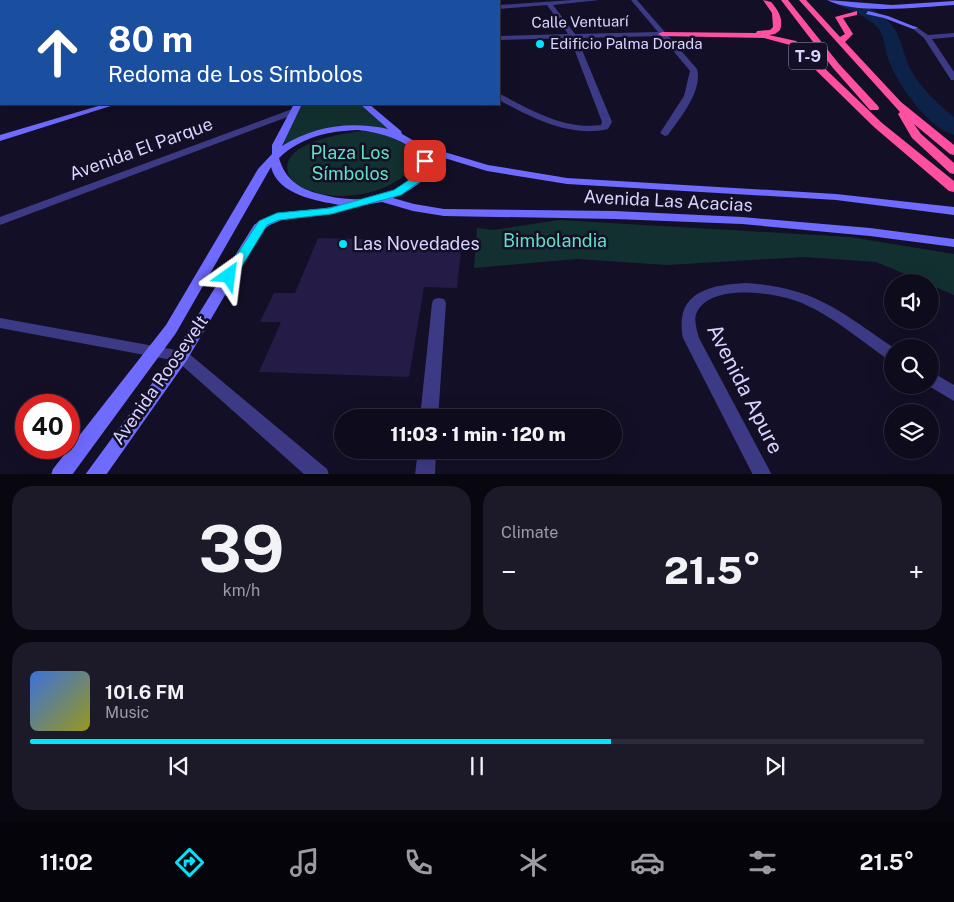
<!DOCTYPE html>
<meta charset="utf-8">
<style>
:root{--surface:#0e0b1c;--page:#1c1929;--text:#f1f3f6;--muted:#9b9ba3;--line:#2e2b3b;--accent:#00e5ff}
body{margin:0;font-family:"Public Sans",sans-serif;background:var(--page);color:var(--text);height:100vh;display:flex;flex-direction:column;font-size:19px;white-space:nowrap}
*{box-sizing:border-box;margin:0}
p{font-size:16px;color:var(--muted)}
.icon{flex:none;width:28px;height:28px;fill:none;stroke:currentColor;stroke-width:2;stroke-linecap:round;stroke-linejoin:round}
.map{position:relative;height:474px;overflow:hidden}
.side{display:flex;flex-direction:column;gap:12px;padding:12px;background:#08060f;flex:1}
.side>*{flex:none}
.guide{position:absolute;left:0px;top:0px;width:500px;height:105px;box-shadow:0 5px 20px #0002,0 0 0 1px var(--line);background:#1a4fa0;color:#fff;overflow:hidden}
.tools{position:absolute;left:884px;top:274px;display:grid;gap:10px}
.tools a{display:grid;place-items:center;width:55px;height:55px;border-radius:50%;background:var(--surface);box-shadow:0 5px 20px #0002,0 0 0 1px var(--line);font-size:25px}
.speed{position:absolute;left:15px;top:394px;display:flex;gap:10px;font-size:25px;font-weight:700;text-align:center}
.speed>*{display:grid;place-content:center;width:65px;height:65px;border-radius:50%;background:var(--surface);box-shadow:0 5px 20px #0002,0 0 0 1px var(--line);line-height:1}
.speed .limit{border:8px solid #d22;background:#fff;color:#111}
.pin{position:absolute;display:grid;place-items:center;width:42px;height:42px;color:#fff;margin:-21px;border-radius:10px;box-shadow:0 2px 8px #0006}
.me{position:absolute;width:55px;margin:-28px;rotate:31deg;stroke-linejoin:round;filter:drop-shadow(0 0 4px #0008)}
.turn{display:flex;align-items:center;gap:18px;height:105px;padding:0 25px;font-size:22px}
.turn .icon{width:65px;height:65px;stroke-width:2.5}
.turn b{display:block;font-size:35px;line-height:42px}
.big{font-size:38px;font-weight:800;line-height:1.1}
.side .card{flex:1;display:flex;flex-direction:column;justify-content:center;gap:8px;min-width:0;padding:0 18px;border-radius:20px;background:var(--page)}
.side .dial{align-items:center;gap:0}
.dial b{font-size:65px;line-height:1}
.song{display:flex;align-items:center;gap:15px}
.cover{width:60px;height:60px;border-radius:8px;background:linear-gradient(135deg,hsl(220 70% 55%),hsl(60 70% 35%))}
.played{height:5px;border-radius:2px;background:linear-gradient(90deg,var(--accent) 65%,var(--line) 65%)}
.keys{display:flex;justify-content:space-around;direction:ltr}
.heat{display:flex;justify-content:space-between;align-items:center;font-size:28px;direction:ltr}
.side .tiles{flex:1;display:grid;gap:12px;grid-template-columns:1fr 1fr}
.card:last-child{grid-column:span 2}
.trip{position:absolute;left:334px;top:409px;width:288px;height:50px;border-radius:25px;background:var(--surface);box-shadow:0 5px 20px #0002,0 0 0 1px var(--line);font-weight:800;line-height:50px;text-align:center}
.tab-bar{display:flex;height:80px;justify-content:space-around;align-items:center;background:#06040b;color:var(--muted)}
.tab-bar .icon{width:35px;height:35px}
.tab-bar .current{color:var(--accent)}
.tab-bar b{font-size:22px;color:var(--text)}
.map>svg:first-child{display:block}
</style>
<div class="map">
<svg width="954" height="475" viewBox="0 0 954 475">
<rect width="100%" height="100%" fill="#130f26"/>
<!-- green -->
<g fill="#12302f">
<path d="M 298,104 L 364,104 L 400,136 L 357,129 L 321,133 L 280,153 Z"/>
<path d="M 363,131 C 382,133 435,145 406,174 C 384,194 340,202 312,191 C 304,189 294,185 290,177 C 273,144 343,133 363,131 Z"/>
<path d="M 559,220 L 850,237 L 954,254 L 954,295 L 930,285 L 930,282 L 924,282 L 876,262 L 804,257 L 667,265 L 577,259 L 474,268 L 477,228 L 493,230 Z"/>
</g>
<g fill="none" stroke-linecap="round" stroke-linejoin="round">
<!-- river -->
<path fill="#0c2248" fill-rule="evenodd" d="M 832,0 C 856,0 885,10 897,33 C 903,46 905,60 912,72 C 923,90 938,104 954,117 L 954,135 C 928,128 898,85 889,61 C 885,51 885,37 878,28 C 867,16 849,10 834,3 Z"/>
</g>
<!-- building -->
<path fill="#241b47" d="M 318,238 L 462,241 L 457,288 L 424,287 L 409,377 L 259,372 L 281,322 L 260,322 L 274,293 L 295,293 Z"/>
<g fill="none" stroke-linecap="round" stroke-linejoin="round">
<!-- secondary-tunnel -->
<path stroke="#312d47" stroke-width="6" stroke-dasharray="6 3" stroke-linecap="butt" d="M 354,1 L 357,0"/>
<!-- street -->
<g fill="#3d3a85" fill-rule="evenodd">
<path d="M 572,0 L 599,0 L 553,5 L 575,34 L 658,32 L 631,0 L 637,0 L 697,69 C 703,91 680,118 668,135 L 665,136 L 660,133 L 684,96 L 690,71 L 661,36 L 577,38 L 612,122 L 608,129 C 570,138 532,118 499,100 L 499,95 L 502,95 C 532,111 566,130 601,125 L 602,122 L 570,38 L 499,40 L 499,36 L 568,34 L 547,5 L 499,9 L 499,5 Z"/>
<path d="M 915,26 L 928,35 L 954,33 L 954,37 L 932,39 L 954,72 L 954,80 L 951,80 L 924,38 L 913,29 L 912,28 Z"/>
<rect x="0" y="43" width="1" height="4"/>
<rect x="0" y="86" width="1" height="4"/>
<path d="M 295,108 L 298,109 L 298,113 L 0,225 L 0,217 Z"/>
<path d="M 746,283 C 814,287 840,311 894,348 L 892,348 L 892,360 L 886,358 C 860,340 834,317 804,304 C 780,293 712,282 697,312 C 693,319 697,330 699,338 L 772,475 L 753,475 L 683,338 C 674,292 709,285 746,283 Z"/>
<path d="M 439,298 L 444,299 L 446,303 L 438,418 L 420,418 L 432,303 L 434,299 Z"/>
<path d="M 0,318 L 187,352 L 327,469 L 329,475 L 305,475 L 177,361 L 0,328 Z"/>
<path d="M 930,371 L 954,385 L 954,401 L 927,385 L 930,385 Z"/>
<path d="M 418,450 L 436,450 L 435,475 L 415,475 Z"/>
</g>
<!-- secondary -->
<g fill="#6f6bff" fill-rule="evenodd">
<rect x="332" y="0" width="6" height="1"/>
<rect x="365" y="0" width="6" height="1"/>
<path d="M 827,0 L 892,5 L 954,1 L 954,5 C 922,7 854,15 827,0 Z"/>
<path d="M 868,11 L 888,16 L 918,28 L 913,29 L 884,18 L 866,14 Z"/>
<path d="M 105,104 L 117,104 L 0,141 L 0,135 Z"/>
<path d="M 294,104 L 302,104 L 282,146 C 315,126 350,121 388,129 L 360,104 L 369,104 L 401,131 L 402,134 L 421,145 L 488,165 L 567,178 L 836,194 L 954,207 L 954,215 L 836,200 L 567,184 L 487,171 L 428,153 C 438,176 411,191 393,198 L 414,204 L 444,209 L 615,211 L 742,217 L 870,228 L 954,239 L 954,247 L 870,236 L 742,224 L 615,219 L 444,216 L 413,211 L 382,202 L 358,206 L 333,214 L 284,219 L 270,225 L 263,230 L 187,360 L 106,475 L 85,475 L 175,352 L 254,225 C 279,205 311,214 340,205 C 317,201 278,195 271,167 L 176,333 L 72,475 L 51,475 L 53,469 L 166,325 L 258,169 L 272,154 L 272,145 ZM 358,130 C 383,132 452,152 404,184 C 394,191 381,197 369,198 C 353,201 335,198 320,194 C 299,189 285,179 279,158 C 301,137 328,131 358,130 Z"/>
</g>
<!-- highway -->
<g fill="#ff4fa3" fill-rule="evenodd">
<path d="M 763,0 L 771,2 C 778,10 784,19 780,30 L 775,34 L 769,35 L 796,41 L 882,123 L 954,181 L 954,192 L 949,191 L 874,127 L 790,45 L 764,38 L 662,36 L 658,34 L 662,32 L 756,33 L 757,31 L 770,30 L 773,27 L 772,13 Z"/>
<path d="M 781,0 L 788,0 L 839,64 L 878,106 L 879,108 L 878,110 L 870,110 L 833,68 Z"/>
<path d="M 799,0 L 806,0 L 840,37 L 845,34 L 835,17 L 857,11 L 857,15 L 843,18 L 853,34 L 845,42 L 901,102 L 954,145 L 954,155 L 950,154 L 914,124 L 921,134 L 954,163 L 954,174 L 950,173 L 912,138 L 898,114 L 900,112 Z"/>
</g>
</g>
<!-- route -->
<path fill="#00e5ff" stroke="#0095a6" d="M 425,158 L 430,161 L 429,169 L 422,180 L 401,195 L 331,214 L 279,220 L 267,225 L 234,279 L 225,279 L 223,276 L 259,221 L 277,213 L 330,208 L 394,190 L 415,176 L 419,169 L 421,161 Z"/>
<!-- markers -->
<g fill="#00e5ff" stroke="#130f26" stroke-width="2">
<circle cx="540" cy="44" r="5"/>
<circle cx="343" cy="244" r="5"/>
</g>
<g text-anchor="middle" stroke-width="5" stroke-linejoin="round" paint-order="stroke">
<!-- far-street labels -->
<g font-size="15" fill="#d9d4ff" stroke="#130f26">
<text transform="translate(580 22) rotate(-1)" y="5">Calle Ventuarí</text>
</g>
<!-- far-poi labels -->
<g font-size="15" fill="#d9d4ff" stroke="#130f26" text-anchor="start">
<text x="550" y="49">Edificio Palma Dorada</text>
</g>
<!-- shield labels -->
<rect fill="#130f26" stroke="#9e99be" stroke-width="1" x="789" y="42.5" width="38" height="27" rx="4"/>
<g font-size="16" font-weight="bold" fill="#d9d4ff">
<text x="808" y="62">T-9</text>
</g>
<!-- street labels -->
<g font-size="18" fill="#d9d4ff" stroke="#130f26">
<text transform="translate(141 149) rotate(-20)" y="6">Avenida El Parque</text>
<text transform="translate(668 201) rotate(3)" y="6">Avenida Las Acacias</text>
<text transform="translate(160 380) rotate(-55)" y="6">Avenida Roosevelt</text>
</g>
<!-- park labels -->
<g font-size="18" fill="#5fe0c0" stroke="#130f26">
<text x="350" y="159">Plaza Los<tspan x="350" dy="21">Símbolos</tspan></text>
<text x="555" y="247">Bimbolandia</text>
</g>
<!-- poi labels -->
<g font-size="18" fill="#d9d4ff" stroke="#130f26" text-anchor="start">
<text x="353" y="250">Las Novedades</text>
</g>
<!-- near-street labels -->
<g font-size="21" fill="#d9d4ff" stroke="#130f26">
<text transform="translate(745 389) rotate(63)" y="7">Avenida Apure</text>
</g>
</g>
</svg>
<div class="tools">
<a><svg class="icon" aria-label="sound" viewBox="0 0 24 24"><path d="M4 9h4l5-4v14l-5-4H4zM17 9q2 3 0 6"/></svg></a>
<a><svg class="icon" aria-label="search" viewBox="0 0 24 24"><circle cx="10" cy="10" r="6"/><path d="M15 15l6 6"/></svg></a>
<a><svg class="icon" aria-label="layers" viewBox="0 0 24 24"><path d="M12 4l9 5-9 5-9-5zM3 14l9 5 9-5"/></svg></a>
</div>
<div class="speed"><div class="limit">40</div></div>
<div class="pin" style="left:425px;top:161px;background:#d93025"><svg class="icon" aria-label="arrive" viewBox="0 0 24 24"><path d="M6 21V4h12l-3 4 3 4H6"/></svg></div>
<svg class="me" style="left:229px;top:276px" viewBox="-20 -20 40 40"><path d="M0-17L14 15 0 8-14 15z" fill="#00e5ff" stroke="#fff" stroke-width="4"/></svg>
<div class="trip">11:03 · 1 min · 120 m</div>
<div class="guide">
<div class="turn"><svg class="icon" aria-label="ahead" viewBox="0 0 24 24"><path d="M12 20V5M6 11l6-6 6 6"/></svg><div><b>80 m</b>Redoma de Los Símbolos</div></div>
</div>
</div>
<section class="side">
<div class="tiles">
<div class="card dial"><b>39</b><p>km/h</p></div>
<div class="card"><p>Climate</p>
<div class="heat"><a>−</a><b class="big">21.5°</b><a>+</a></div>
</div>
<div class="card">
<div class="song"><i class="cover"></i><div><b>101.6 FM</b><p>Music</p></div></div>
<div class="played"></div>
<div class="keys"><svg class="icon" aria-label="previous" viewBox="0 0 24 24"><path d="M18 5L8 12l10 7zM5 5v14"/></svg><svg class="icon" aria-label="pause" viewBox="0 0 24 24"><path d="M8 5v14M16 5v14"/></svg><svg class="icon" aria-label="next" viewBox="0 0 24 24"><path d="M6 5l10 7-10 7zM19 5v14"/></svg></div>
</div>
</div>
</section>
<nav class="tab-bar">
<b>11:02</b>
<svg class="icon current" aria-label="directions" viewBox="0 0 24 24"><path d="M12 3l9 9-9 9-9-9zM9 14v-3h6M13 9l2 2-2 2"/></svg>
<svg class="icon" aria-label="music" viewBox="0 0 24 24"><path d="M9 18V5l10-2v13"/><circle cx="6" cy="18" r="3"/><circle cx="16" cy="16" r="3"/></svg>
<svg class="icon" aria-label="phone" viewBox="0 0 24 24"><path d="M5 4h4l2 5-3 2q2 4 5 5l2-3 5 2v4C11 20 4 13 5 4z"/></svg>
<svg class="icon" aria-label="climate" viewBox="0 0 24 24"><path d="M12 3v18M4 7l16 10M4 17L20 7"/></svg>
<svg class="icon" aria-label="car" viewBox="0 0 24 24"><path d="M5 17H2v-5l4-1 3-4h7l3 4 3 1v5h-3M9 17h6M6 11h13"/><circle cx="7" cy="17" r="2"/><circle cx="17" cy="17" r="2"/></svg>
<svg class="icon" aria-label="filters" viewBox="0 0 24 24"><path d="M4 7h16M4 17h16"/><circle cx="9" cy="7" r="2"/><circle cx="15" cy="17" r="2"/></svg>
<b>21.5°</b>
</nav>
